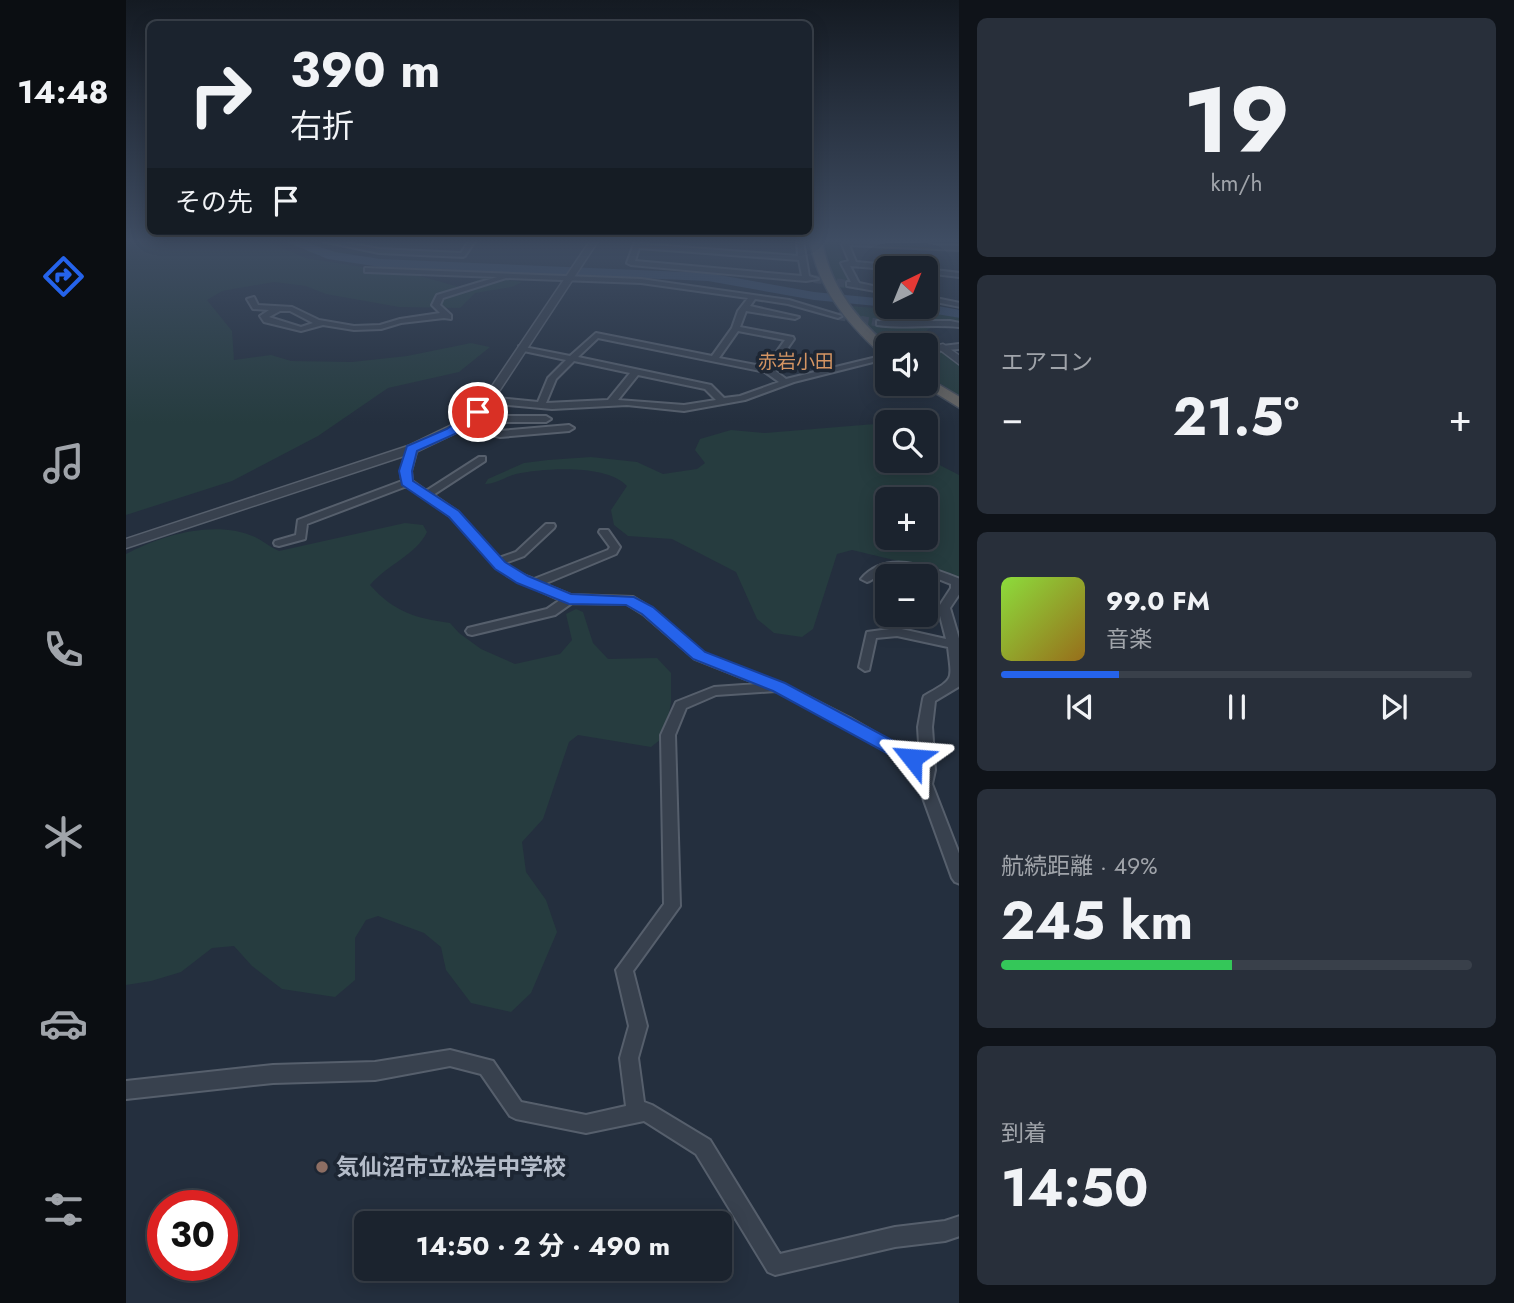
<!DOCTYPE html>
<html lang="ja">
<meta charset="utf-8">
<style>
:root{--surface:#1b232e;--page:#282f3a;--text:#f1f3f6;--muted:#a0a4aa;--line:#39404a;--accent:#2563eb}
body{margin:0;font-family:Jost,"Noto Sans JP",sans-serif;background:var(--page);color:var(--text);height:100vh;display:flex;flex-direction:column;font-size:26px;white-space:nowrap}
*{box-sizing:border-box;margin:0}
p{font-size:23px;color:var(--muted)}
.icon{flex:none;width:38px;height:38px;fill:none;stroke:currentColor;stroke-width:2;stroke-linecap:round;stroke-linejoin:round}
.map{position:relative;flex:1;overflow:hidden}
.drawer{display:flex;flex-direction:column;gap:18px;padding:18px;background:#0f1319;width:555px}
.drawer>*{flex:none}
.guide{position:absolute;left:21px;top:21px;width:665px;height:214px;border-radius:10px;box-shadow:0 4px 18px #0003,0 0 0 2px var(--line);background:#1b232e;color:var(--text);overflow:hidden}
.needle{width:46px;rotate:43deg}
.fabs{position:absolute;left:749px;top:256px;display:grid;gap:14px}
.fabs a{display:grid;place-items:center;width:63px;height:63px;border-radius:10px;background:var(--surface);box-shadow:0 4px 18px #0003,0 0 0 2px var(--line);font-size:35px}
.speed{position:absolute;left:21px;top:1190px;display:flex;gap:14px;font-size:35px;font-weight:700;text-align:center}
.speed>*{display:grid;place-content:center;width:91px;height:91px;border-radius:50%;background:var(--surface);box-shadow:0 4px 18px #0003,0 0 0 2px var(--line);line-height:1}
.speed .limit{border:10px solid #d22;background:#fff;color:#111}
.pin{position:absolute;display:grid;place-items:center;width:60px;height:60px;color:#fff;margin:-30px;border:4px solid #fff;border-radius:50%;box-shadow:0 2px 7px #0007}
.me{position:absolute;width:77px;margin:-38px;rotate:298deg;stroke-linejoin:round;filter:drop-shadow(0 0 5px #0008)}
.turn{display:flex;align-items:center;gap:24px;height:147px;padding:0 28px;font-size:32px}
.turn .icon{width:91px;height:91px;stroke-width:2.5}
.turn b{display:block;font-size:49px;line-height:60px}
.then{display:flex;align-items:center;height:66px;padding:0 28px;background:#0003;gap:14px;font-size:26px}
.big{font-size:52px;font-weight:700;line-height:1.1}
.drawer .tile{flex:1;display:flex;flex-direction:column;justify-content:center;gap:10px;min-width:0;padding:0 24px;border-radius:10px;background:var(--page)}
.drawer .dial{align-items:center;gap:0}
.dial b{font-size:91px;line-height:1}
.song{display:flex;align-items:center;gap:21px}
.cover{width:84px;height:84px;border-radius:10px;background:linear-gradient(135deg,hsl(90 70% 55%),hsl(40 70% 35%))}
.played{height:7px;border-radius:4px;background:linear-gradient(90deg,var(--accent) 25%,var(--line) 25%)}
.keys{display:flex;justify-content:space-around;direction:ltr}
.heat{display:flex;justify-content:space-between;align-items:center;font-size:38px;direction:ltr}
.charge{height:10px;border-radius:5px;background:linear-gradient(90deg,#34c759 49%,var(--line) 0)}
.trip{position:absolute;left:228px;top:1211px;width:378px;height:70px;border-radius:10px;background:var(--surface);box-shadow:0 4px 18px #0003,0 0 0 2px var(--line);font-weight:700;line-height:70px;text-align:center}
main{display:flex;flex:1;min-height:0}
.tab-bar{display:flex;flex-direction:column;width:126px;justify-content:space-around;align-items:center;background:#0b0e12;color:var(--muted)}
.tab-bar .icon{width:49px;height:49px}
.tab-bar .current{color:var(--accent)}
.tab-bar b{font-size:32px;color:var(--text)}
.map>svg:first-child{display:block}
</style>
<main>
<nav class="tab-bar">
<b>14:48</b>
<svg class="icon current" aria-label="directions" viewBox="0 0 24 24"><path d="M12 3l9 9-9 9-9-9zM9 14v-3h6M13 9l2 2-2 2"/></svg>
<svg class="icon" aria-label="music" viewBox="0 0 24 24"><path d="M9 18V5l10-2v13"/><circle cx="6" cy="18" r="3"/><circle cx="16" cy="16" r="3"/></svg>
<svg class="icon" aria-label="phone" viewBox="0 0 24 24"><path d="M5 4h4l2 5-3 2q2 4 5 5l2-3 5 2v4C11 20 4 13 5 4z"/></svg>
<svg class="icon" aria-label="climate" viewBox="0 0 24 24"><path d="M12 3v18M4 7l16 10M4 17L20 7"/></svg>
<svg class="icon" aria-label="car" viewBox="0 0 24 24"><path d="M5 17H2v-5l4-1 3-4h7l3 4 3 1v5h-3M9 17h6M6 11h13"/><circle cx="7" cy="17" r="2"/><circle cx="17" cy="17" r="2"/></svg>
<svg class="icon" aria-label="filters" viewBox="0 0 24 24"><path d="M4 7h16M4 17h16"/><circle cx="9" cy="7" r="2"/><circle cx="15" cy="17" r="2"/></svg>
</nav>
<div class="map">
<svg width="834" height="1303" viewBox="0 0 834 1303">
<rect width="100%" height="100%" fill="#242f3e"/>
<!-- green -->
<g fill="#263c3f" fill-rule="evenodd">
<path d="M 0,241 L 141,241 L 179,258 L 294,276 L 333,287 L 360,277 L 396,282 L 386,287 L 349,293 L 334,308 L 273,307 L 200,294 L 180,286 L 148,282 L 96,291 L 81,300 L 106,331 L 108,360 L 145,355 L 165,361 L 226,362 L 281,356 L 345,343 L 364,347 L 333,372 L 262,388 L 192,436 L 106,481 L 0,515 Z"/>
<path d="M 698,241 L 710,241 L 727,288 L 710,288 Z"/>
<path d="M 723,306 L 802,312 L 833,317 L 833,325 L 804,321 L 758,325 L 760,326 L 800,323 L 833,326 L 833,328 L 807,326 L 795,335 L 794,341 L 799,345 L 762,345 Z"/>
<path d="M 810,350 L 820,354 L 833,365 L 833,396 L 800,374 L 800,352 Z"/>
<path d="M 761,423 L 761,460 L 800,460 L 800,458 L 833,475 L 833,581 L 827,574 L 726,550 L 711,554 L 687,629 L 676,637 L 648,633 L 631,619 L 610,572 L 546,539 L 502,536 L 488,525 L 485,510 L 501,486 C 481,464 418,468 390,474 C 379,477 370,484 359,484 L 362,479 L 398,463 L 422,460 L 465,457 L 511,462 L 537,474 L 571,469 L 579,463 L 569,450 L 574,439 L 605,430 L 639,433 ZM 761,499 L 800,499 L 800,537 L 761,537 Z"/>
<path d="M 279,523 L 297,525 L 301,532 C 290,555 262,564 244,585 C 268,612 289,618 324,623 L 333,633 L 355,649 L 389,664 L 434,654 L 446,640 L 440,614 L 450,609 L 457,612 L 467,643 L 482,659 L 531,658 L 545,673 L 545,702 L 539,736 L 525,747 L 452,735 L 443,742 L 417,819 L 396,842 L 400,872 L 420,900 L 431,932 L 405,993 L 385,1012 L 345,1003 L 320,970 L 315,947 L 298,933 L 252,916 L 240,920 L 229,938 L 229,980 L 209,997 L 156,989 L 126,966 L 108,946 L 86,948 L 55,972 L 25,981 L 0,985 L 0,554 C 35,535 90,519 129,537 C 137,541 144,547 153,551 Z"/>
</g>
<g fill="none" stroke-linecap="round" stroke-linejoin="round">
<!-- river -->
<g fill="#394c67" fill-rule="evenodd">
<path d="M 158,241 L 176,241 L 209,252 L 254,259 L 582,273 L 688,292 L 761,299 L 761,306 L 765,306 L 761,307 L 688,300 L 582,281 L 254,267 L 202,259 Z"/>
<path d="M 800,304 L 834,310 L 834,318 L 786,310 L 779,306 L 800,306 Z"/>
</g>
<!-- minor-tunnel -->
<g stroke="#3a4453" stroke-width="8" stroke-dasharray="8 3.5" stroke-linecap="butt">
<path d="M 688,279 L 722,284"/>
<path d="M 712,316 L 754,323"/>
</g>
<defs>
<g id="minor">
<path d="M 196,241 L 210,241 L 253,249 L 335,253 L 343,241 L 349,241 L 339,256 L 337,257 L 253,253 Z"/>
<path d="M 509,241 L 515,241 L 514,244 L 672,256 L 671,241 L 677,241 L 683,276 L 692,279 L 680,281 L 505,265 L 501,263 ZM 513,248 L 673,260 L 676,276 L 509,261 Z"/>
<path d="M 720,241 L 834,246 L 834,250 L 723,245 L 730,262 L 773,266 L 773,268 L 761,269 L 724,266 L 733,283 L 761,289 L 761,293 L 721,286 L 721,282 L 725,282 L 715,263 L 723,261 L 716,244 Z"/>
<path d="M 239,268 L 515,279 L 663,300 L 716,316 L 712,318 L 662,304 L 629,299 L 624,306 L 673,317 L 669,319 L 620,311 L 614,327 L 667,337 L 668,339 L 647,369 L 660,379 L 755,356 L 759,359 L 668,382 L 619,400 L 558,411 L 501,405 L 426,409 L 362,403 L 358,400 L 362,397 L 412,402 L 422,378 L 440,360 L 393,350 L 393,346 L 444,356 L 470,333 L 586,356 L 606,328 L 612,311 L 622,298 L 515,283 L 380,278 L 317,298 L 314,305 L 325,315 L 325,319 L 318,318 L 275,323 L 255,329 L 228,330 L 197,325 L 175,331 L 138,322 L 134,316 L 143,310 L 127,309 L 121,299 L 128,297 L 132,305 L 166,307 L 193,320 L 228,326 L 254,325 L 274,319 L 314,313 L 306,305 L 311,295 L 371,277 L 242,272 L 239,272 ZM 154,311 L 164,311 L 187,323 L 175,327 L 143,317 ZM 612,331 L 659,340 L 640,367 L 593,358 ZM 472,338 L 639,372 L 653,382 L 614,396 L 598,398 L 585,385 L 452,357 ZM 448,361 L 504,373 L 482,400 L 420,403 L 430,379 ZM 512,375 L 579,389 L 590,400 L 558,405 L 492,400 Z"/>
<path d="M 800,269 L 834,273 L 834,277 L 800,273 Z"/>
<path d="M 800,296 L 834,303 L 834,307 L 800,300 Z"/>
<path d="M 751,321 L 824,321 L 834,323 L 834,327 C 806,324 778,329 751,325 Z"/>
<path d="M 834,344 L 834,349 L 800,352 L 800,348 Z"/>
<path d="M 352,409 L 376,416 L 420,416 L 425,419 L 420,422 L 375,422 L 349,414 L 349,410 Z"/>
<path d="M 336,422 L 374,431 L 443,425 L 448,428 L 443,431 L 374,437 L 333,427 L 333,423 Z"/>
<path d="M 286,446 L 291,449 L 285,471 L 286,481 L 300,491 L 353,457 L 359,457 L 359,461 L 307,495 L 332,512 L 373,558 L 390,552 L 420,524 L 428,524 L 429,526 L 428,528 L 398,556 L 379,563 L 390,572 L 408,579 L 482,550 L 484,547 L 473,532 L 474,530 L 482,530 L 494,547 L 490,554 L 418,584 L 445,595 L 507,597 L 525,608 L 577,653 L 657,684 L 724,718 L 794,759 L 792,727 L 797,699 L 798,696 C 829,678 826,682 822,647 L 771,636 L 750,638 L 743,670 L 739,671 L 733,667 L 741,632 L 771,628 L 820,639 L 812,608 L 825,588 L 825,584 C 810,578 775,563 759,570 C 752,573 748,580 741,582 L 735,579 C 760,549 803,567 834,579 L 834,593 L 824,608 L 834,642 L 834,686 L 809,701 L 806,727 L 809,770 L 806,784 L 834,856 L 834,884 L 829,882 L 826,878 L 792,784 L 795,772 L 714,724 L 650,691 L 590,695 L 560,708 L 549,735 L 554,906 L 507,971 L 521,1026 L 512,1058 L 518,1102 L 526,1105 L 584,1140 L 654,1254 L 769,1227 L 819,1221 L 834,1216 L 834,1236 L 819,1241 L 769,1247 L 649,1275 L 642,1272 L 570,1154 L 518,1121 L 460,1133 L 390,1119 L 384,1116 L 355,1074 L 324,1066 L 249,1080 L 147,1083 L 0,1099 L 0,1081 L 147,1065 L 249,1062 L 324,1050 L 367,1061 L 395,1102 L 460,1115 L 500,1106 L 494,1058 L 503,1026 L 490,970 L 538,904 L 535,735 L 550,702 L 588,687 L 632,684 L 569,659 L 517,614 L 501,604 L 446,603 L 429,615 L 346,635 L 342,634 L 340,631 L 342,628 L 421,609 L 434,600 L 382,576 L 370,567 L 324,516 L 281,486 L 181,524 L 179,539 L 153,546 L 149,545 L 148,543 L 149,541 L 170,535 L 172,520 L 276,481 L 275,471 L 281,449 Z"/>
</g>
<g id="tertiary">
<path d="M 464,241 L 472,241 L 366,402 L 340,428 L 290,452 L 0,548 L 0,539 L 282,446 L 332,422 L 358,398 Z"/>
<path d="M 817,344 L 834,356 L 834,365 L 813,349 L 813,345 Z"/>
</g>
<g id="trunk">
<path d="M 684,241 L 696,241 C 704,285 728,316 761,345 L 761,356 L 756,355 C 721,323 692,289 684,241 Z"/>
<path d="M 800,377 L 834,397 L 834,408 L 795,384 L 800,383 Z"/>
</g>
</defs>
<!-- minor casing -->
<use href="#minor" stroke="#565f6c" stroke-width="4"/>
<!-- tertiary casing -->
<use href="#tertiary" stroke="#565f6c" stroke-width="3"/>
<!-- trunk casing -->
<use href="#trunk" stroke="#434c59" stroke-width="3"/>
<!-- minor -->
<use href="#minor" fill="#38414e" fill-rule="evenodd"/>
<!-- tertiary -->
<use href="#tertiary" fill="#38414e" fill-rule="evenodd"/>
<!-- trunk -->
<use href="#trunk" fill="#656462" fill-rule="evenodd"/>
</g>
<!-- sky -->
<linearGradient id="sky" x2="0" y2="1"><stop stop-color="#141a22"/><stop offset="0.57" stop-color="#3f4d63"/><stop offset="1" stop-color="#3f4d63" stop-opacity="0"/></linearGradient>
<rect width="834" height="423" fill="url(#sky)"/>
<!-- route -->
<path fill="#2563eb" stroke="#184099" stroke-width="2" d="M 348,409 L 358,412 L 329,434 L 291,451 L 286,471 L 287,481 L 333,511 L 379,562 L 402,576 L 445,594 L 508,597 L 527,607 L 579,652 L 659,683 L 792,754 L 795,758 L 792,763 L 779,763 L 647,691 L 567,659 L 516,614 L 500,605 L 443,604 L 391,583 L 369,569 L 323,517 L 276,485 L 273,471 L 281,446 L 321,429 Z"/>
<!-- markers -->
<circle fill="#8d6e63" stroke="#1d2633" stroke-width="2.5" cx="196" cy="1167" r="7"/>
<g text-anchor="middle" stroke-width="7" stroke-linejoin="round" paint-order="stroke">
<!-- far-quarter labels -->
<g font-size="19" fill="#d59563" stroke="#1d2633">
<text x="670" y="368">赤岩小田</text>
</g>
<!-- near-poi labels -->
<g font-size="23" font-weight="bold" fill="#b4bcc9" stroke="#1d2633" text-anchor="start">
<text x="210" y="1175">気仙沼市立松岩中学校</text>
</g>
</g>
</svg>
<div class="fabs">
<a><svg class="needle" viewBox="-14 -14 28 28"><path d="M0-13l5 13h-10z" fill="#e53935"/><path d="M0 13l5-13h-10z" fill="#a0a4aa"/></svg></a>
<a><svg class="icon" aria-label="sound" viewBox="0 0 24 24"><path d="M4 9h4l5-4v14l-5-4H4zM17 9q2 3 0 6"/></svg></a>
<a><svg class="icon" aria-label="search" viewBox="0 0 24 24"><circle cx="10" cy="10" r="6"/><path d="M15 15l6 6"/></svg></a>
<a>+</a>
<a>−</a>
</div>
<div class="speed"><div class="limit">30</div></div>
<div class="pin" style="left:352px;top:412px;background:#d93025"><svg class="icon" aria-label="arrive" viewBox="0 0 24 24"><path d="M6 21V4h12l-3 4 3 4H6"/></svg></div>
<svg class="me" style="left:786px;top:758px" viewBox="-20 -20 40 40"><path d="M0-17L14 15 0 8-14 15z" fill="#2563eb" stroke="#fff" stroke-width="4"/></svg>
<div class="trip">14:50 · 2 分 · 490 m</div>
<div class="guide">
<div class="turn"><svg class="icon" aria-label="right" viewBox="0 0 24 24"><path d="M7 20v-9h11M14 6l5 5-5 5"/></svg><div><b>390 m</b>右折</div></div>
<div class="then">その先<svg class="icon" aria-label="arrive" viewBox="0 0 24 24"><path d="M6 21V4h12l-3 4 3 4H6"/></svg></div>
</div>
</div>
<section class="drawer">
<div class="tile dial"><b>19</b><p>km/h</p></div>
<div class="tile"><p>エアコン</p>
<div class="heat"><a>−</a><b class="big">21.5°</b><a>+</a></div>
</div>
<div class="tile">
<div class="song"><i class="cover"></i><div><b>99.0 FM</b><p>音楽</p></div></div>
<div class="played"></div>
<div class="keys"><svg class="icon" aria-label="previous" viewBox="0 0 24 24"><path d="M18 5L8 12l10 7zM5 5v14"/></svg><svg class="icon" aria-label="pause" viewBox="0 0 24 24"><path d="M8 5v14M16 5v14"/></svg><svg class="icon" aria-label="next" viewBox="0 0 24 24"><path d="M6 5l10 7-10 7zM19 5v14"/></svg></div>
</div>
<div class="tile"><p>航続距離 · 49%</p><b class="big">245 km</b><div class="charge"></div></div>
<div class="tile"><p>到着</p><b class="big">14:50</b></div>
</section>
</main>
